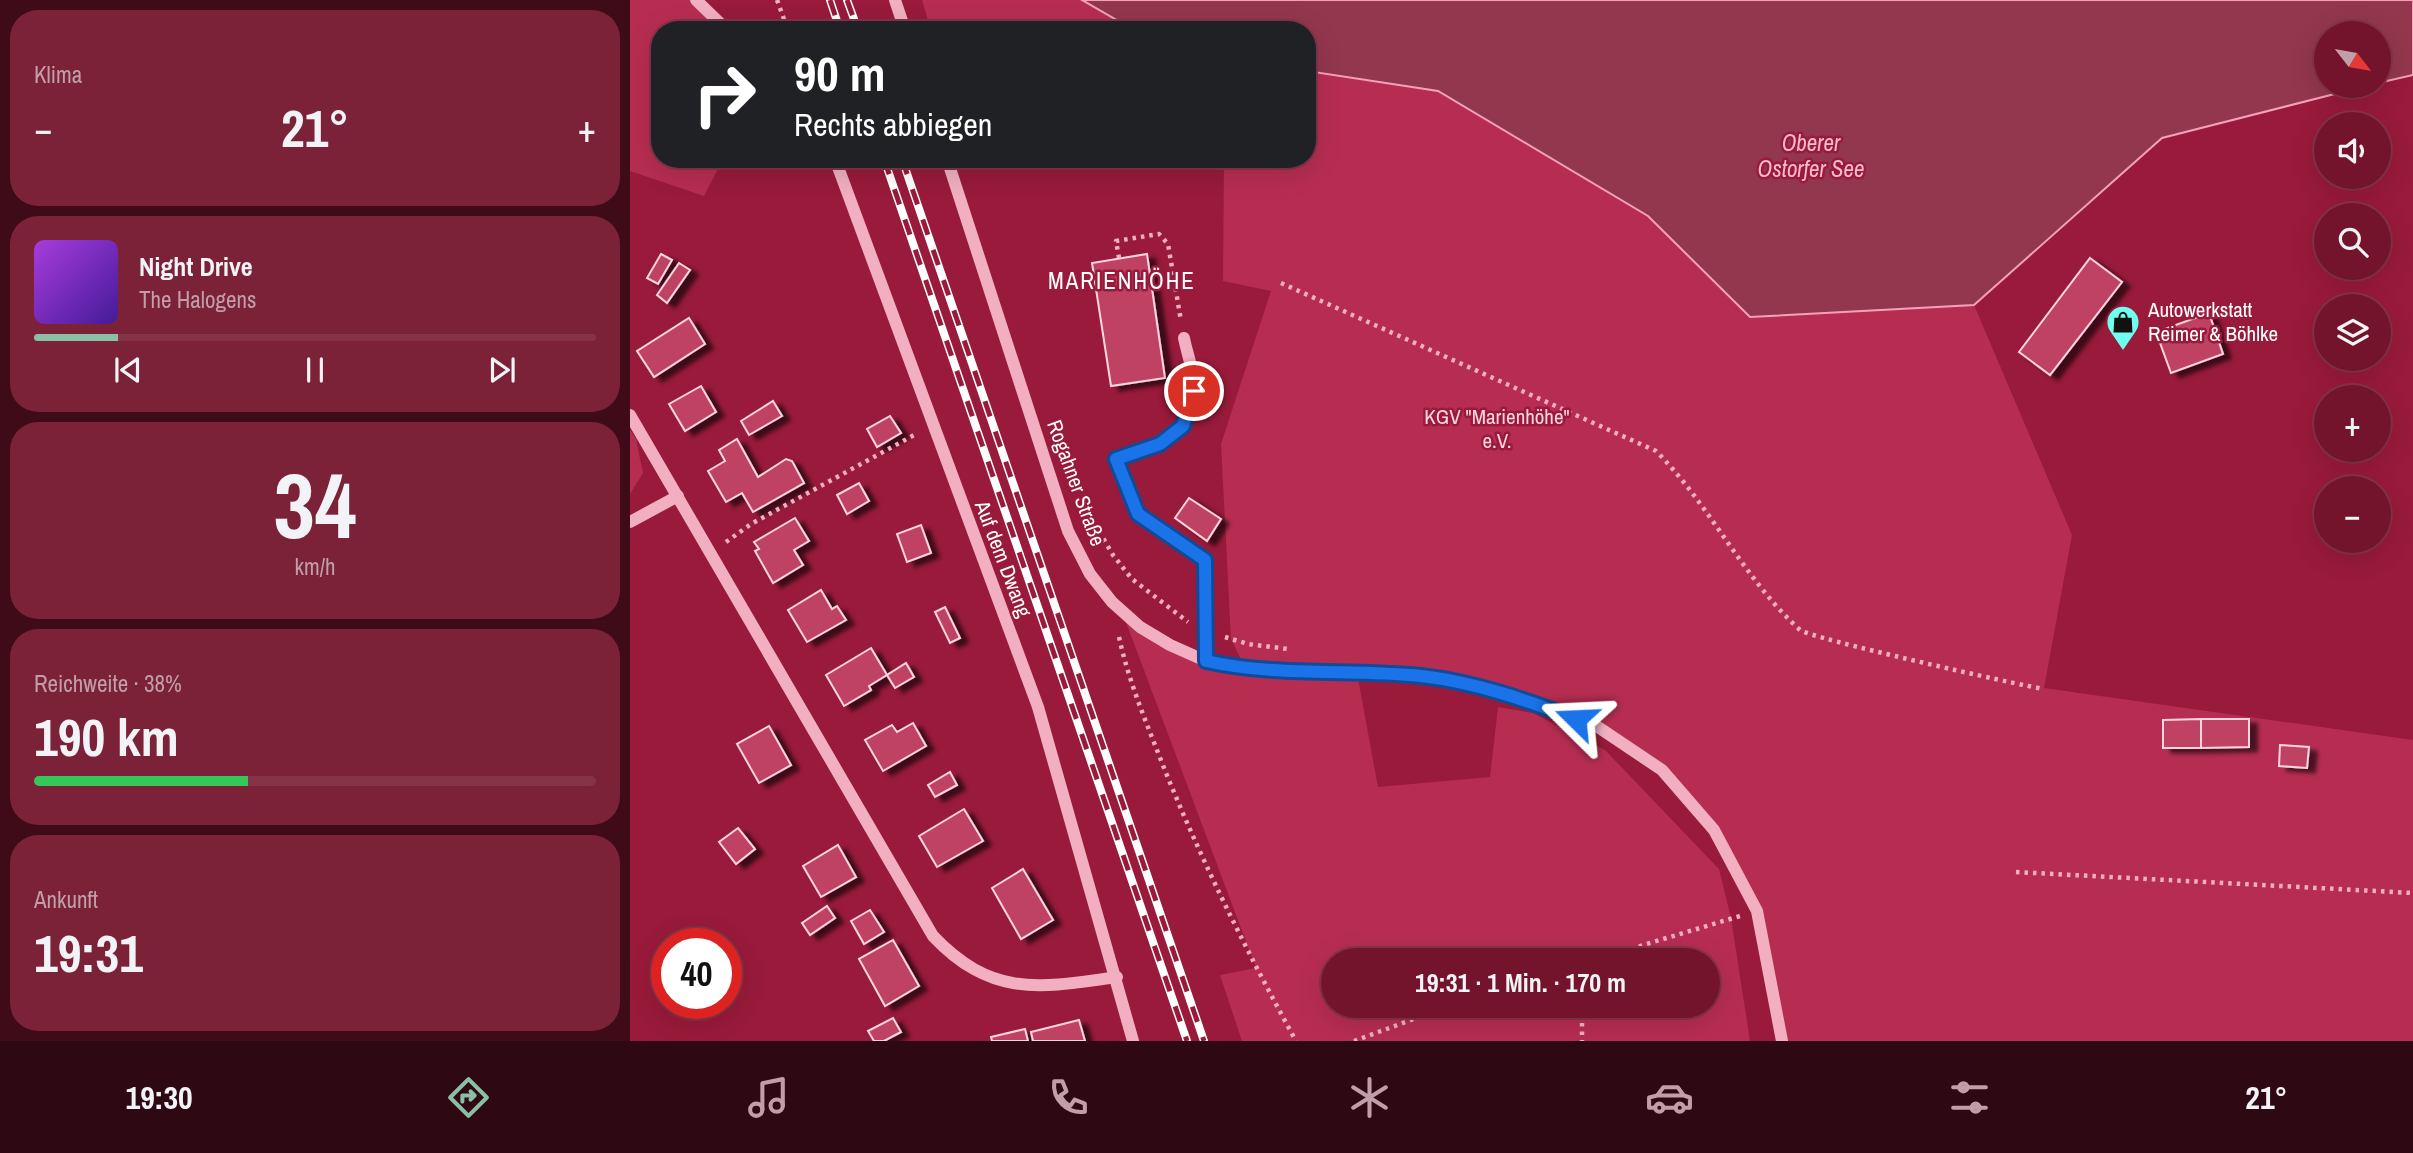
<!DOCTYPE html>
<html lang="de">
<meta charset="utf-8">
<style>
:root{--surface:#73142c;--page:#7b2138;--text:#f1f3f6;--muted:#c19ea9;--line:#853348;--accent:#8abfa5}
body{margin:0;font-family:"Archivo Narrow",sans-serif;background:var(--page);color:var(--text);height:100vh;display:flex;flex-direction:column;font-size:26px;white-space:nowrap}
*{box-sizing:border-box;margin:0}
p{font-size:23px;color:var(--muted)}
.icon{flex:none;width:38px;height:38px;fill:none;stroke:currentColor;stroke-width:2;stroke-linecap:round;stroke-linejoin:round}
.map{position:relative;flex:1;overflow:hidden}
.details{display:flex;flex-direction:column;gap:10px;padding:10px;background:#3f0b18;width:630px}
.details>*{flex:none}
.guide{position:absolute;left:21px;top:21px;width:665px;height:147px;border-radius:28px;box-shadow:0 7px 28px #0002,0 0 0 2px var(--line);background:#202124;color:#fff;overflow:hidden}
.needle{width:46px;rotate:121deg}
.controls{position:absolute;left:1684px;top:21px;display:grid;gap:14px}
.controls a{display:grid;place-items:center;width:77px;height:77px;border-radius:50%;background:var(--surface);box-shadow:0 7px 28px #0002,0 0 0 2px var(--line);font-size:35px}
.speed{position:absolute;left:21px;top:928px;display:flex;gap:14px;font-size:35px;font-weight:700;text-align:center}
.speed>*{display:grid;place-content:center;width:91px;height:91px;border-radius:50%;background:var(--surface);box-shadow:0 7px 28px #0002,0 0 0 2px var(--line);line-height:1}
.speed .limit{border:10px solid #d22;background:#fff;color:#111}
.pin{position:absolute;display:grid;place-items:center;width:60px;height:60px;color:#fff;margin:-30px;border:4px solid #fff;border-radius:50%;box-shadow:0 2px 7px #0007}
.me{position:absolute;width:77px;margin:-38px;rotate:291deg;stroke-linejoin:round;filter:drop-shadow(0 0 5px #0008)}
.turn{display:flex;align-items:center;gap:24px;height:147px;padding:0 28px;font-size:32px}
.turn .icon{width:91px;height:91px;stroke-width:2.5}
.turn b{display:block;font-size:49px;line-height:60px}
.big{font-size:52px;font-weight:700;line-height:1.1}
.details .card{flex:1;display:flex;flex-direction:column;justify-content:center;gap:10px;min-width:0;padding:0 24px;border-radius:28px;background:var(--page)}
.details .dial{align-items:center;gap:0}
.dial b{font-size:91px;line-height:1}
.song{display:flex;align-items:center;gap:21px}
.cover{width:84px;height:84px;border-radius:10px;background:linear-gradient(135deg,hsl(280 70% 55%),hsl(260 70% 35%))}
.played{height:7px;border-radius:4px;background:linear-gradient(90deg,var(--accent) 15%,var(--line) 15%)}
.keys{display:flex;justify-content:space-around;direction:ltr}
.heat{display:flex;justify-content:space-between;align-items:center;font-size:38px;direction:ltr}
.charge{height:10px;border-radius:5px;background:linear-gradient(90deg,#34c759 38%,var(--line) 0)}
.trip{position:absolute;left:691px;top:948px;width:399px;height:70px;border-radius:35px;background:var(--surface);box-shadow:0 7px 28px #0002,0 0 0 2px var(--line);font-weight:700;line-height:70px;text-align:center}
.dock{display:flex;height:112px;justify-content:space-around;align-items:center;background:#2e0812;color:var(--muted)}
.dock .icon{width:49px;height:49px}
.dock .active{color:var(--accent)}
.dock b{font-size:32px;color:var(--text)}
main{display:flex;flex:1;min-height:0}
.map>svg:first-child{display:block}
</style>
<main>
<section class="details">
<div class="card"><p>Klima</p>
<div class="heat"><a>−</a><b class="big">21°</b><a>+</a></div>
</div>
<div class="card">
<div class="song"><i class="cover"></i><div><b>Night Drive</b><p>The Halogens</p></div></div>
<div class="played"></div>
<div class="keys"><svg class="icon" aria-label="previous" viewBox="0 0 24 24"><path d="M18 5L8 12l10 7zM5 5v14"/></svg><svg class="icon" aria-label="pause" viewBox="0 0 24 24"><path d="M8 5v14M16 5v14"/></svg><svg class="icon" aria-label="next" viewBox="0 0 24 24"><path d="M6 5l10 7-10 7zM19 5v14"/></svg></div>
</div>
<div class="card dial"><b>34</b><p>km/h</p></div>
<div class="card"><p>Reichweite · 38%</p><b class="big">190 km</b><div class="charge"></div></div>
<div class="card"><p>Ankunft</p><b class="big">19:31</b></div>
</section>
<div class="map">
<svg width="1783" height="1041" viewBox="0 0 1783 1041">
<defs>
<filter id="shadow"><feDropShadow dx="8" dy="4.5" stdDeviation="2" flood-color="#0009"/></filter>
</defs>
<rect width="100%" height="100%" fill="#991a3a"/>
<!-- green -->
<g fill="#b72d52" fill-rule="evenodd">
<path d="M 0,0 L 65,0 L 97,30 L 30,30 L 30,159 L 93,159 L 74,196 L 0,171 Z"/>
<path d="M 292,0 L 452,0 L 492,23 L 512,30 L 301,30 Z"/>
<path d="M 677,71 L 808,91 L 1018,216 L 1120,316 L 1344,305 L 1442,535 L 1414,688 L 1783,740 L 1783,1041 L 1152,1041 L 1127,911 L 1084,830 L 1032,770 L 968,727 L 879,694 L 727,673 L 748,787 L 860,777 L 868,707 L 903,713 L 975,750 L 1089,869 L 1101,918 L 1120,1041 L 612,1041 L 590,975 L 626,968 L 494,617 L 540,645 L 616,670 L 601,639 L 591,444 L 641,291 L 593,281 L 594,159 L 677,159 ZM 704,961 L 1078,961 L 1078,1006 L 704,1006 Z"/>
<path d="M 0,430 L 6,439 L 13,473 L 0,494 Z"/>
</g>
<!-- water -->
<path fill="#93374e" stroke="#f3a2b9" stroke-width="2" d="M 452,0 L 1783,0 L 1783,75 L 1748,83 L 1748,33 L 1696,33 L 1696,86 L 1736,86 L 1532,138 L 1344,305 L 1120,317 L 1018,216 L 808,91 L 677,71 L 677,30 L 512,30 L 492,23 Z"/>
<!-- building -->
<g fill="#c04363" stroke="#fcd6e0" stroke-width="2" filter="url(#shadow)">
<path d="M 31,254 L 42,260 L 28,284 L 17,278 Z"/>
<path d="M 517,254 L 535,378 L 481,386 L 462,263 Z"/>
<path d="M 1460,258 L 1492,282 L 1420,375 L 1389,352 Z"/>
<path d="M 49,263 L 60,270 L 37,303 L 27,295 Z"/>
<path d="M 1579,313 L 1593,354 L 1541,373 L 1526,332 Z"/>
<path d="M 59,318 L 75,344 L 24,377 L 7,351 Z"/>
<path d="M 71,386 L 86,412 L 55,431 L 39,404 Z"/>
<path d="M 143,401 L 152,416 L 119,435 L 111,421 Z"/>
<path d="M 260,416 L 271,433 L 247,447 L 237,429 Z"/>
<path d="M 107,439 L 128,477 L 156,459 L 162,461 L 174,483 L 123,512 L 112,493 L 96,502 L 78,471 L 95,461 L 89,450 Z"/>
<path d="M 229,483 L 239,501 L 217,514 L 207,495 Z"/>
<path d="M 559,498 L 591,519 L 577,541 L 545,518 Z"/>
<path d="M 165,518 L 179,541 L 164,550 L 173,565 L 143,583 L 125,551 L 129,549 L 124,542 Z"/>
<path d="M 291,525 L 301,553 L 277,562 L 267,534 Z"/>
<path d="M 191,590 L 202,609 L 207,606 L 216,620 L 177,642 L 158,610 Z"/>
<path d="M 315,607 L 330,638 L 320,643 L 305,612 Z"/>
<path d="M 241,648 L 257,675 L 239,686 L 241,690 L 214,706 L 196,675 Z"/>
<path d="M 276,663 L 284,677 L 265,688 L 257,675 Z"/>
<path d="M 1571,719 L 1619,719 L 1619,747 L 1571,748 Z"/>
<path d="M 1571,719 L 1571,748 L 1533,748 L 1533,720 Z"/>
<path d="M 283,723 L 296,746 L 253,771 L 235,740 L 262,725 L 267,732 Z"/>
<path d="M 139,726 L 161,765 L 129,783 L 107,744 Z"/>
<path d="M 1650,745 L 1679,747 L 1677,768 L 1649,766 Z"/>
<path d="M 320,772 L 327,785 L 305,797 L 298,785 Z"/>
<path d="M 334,809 L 353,841 L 307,867 L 289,836 Z"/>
<path d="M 108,828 L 125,849 L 106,864 L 89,842 Z"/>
<path d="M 208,845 L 226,877 L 191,897 L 173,866 Z"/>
<path d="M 393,869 L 423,920 L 391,939 L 362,888 Z"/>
<path d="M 197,906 L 205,918 L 180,935 L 172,923 Z"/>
<path d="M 240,910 L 254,932 L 234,944 L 221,921 Z"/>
<path d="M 263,940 L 289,986 L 255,1006 L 229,959 Z"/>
<path d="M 263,1018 L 271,1032 L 254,1041 L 244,1041 L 238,1031 Z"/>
<path d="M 449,1020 L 455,1041 L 403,1041 L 401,1032 Z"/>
<path d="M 395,1029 L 398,1041 L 362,1041 L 361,1037 Z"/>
</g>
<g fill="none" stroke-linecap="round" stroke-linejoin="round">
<!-- path -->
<g stroke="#f1afc1" stroke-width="4.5" stroke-dasharray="3.5 5" stroke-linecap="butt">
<path d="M 147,0 L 158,30"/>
<path d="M 489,258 L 486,241 L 529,234 L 538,244 L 551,321"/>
<path d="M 651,283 L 1026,451 C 1080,505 1113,578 1170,630 C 1180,638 1388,685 1414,689"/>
<path d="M 452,502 L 483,555 L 502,579 L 558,622"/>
<path d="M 96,542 L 121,524 L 286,434"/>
<path d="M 489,637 C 499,683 517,724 534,768 C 572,862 617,952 666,1041"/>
<path d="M 595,637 L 618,644 L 658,649"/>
<path d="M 1386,872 L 1783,893"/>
<path d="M 960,961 L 1110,916"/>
<path d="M 952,1006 L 952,1041"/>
<path d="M 724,1041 L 819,1006"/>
</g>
<!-- minor -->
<g stroke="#f1afc1" stroke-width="12">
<path d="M 66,0 L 97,30"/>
<path d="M 265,0 L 275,30"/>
<path d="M 205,159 L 408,707 L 503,1041"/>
<path d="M 317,159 L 438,531 L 460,574 L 482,602 L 510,627 L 540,645 L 576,661 L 616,670 L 793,676 L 879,694 L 968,727 L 1032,770 L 1084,830 L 1127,911 L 1152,1041"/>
<path d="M 554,338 C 557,354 566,377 564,392 C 559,436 522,446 486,459 L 508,514 L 575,560 L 576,661"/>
<path d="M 0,415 L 303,936 C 362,998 410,988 487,977"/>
<path d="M 0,522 L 48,496"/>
</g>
<defs>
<g id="rail">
<path d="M 200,0 L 210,30"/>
<path d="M 217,0 L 228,30"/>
<path d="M 254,159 L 557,1041"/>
<path d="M 272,159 L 574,1041"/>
</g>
</defs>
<!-- rail casing -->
<use href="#rail" stroke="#fff" stroke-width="8"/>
<!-- rail -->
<use href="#rail" stroke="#991a3a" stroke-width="5" stroke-dasharray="16" stroke-linecap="butt"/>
</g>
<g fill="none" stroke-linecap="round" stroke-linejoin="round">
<defs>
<path id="route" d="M 564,391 L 553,426 L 530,444 L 486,459 L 508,514 L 575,560 L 576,661 C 648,677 719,669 791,676 C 845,682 896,700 946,719"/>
</defs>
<!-- route casing -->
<use href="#route" stroke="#114b97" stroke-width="18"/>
<!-- route -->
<use href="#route" stroke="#1a73e8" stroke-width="12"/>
</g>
<!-- icons -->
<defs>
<symbol id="shop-pin" viewBox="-11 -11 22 30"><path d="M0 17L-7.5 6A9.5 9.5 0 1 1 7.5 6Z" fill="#6ffff0" stroke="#991a3a"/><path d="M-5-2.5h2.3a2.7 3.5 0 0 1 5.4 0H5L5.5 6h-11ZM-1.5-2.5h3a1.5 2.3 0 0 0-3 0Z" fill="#111"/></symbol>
</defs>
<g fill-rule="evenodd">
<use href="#shop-pin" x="1474" y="303" width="38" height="52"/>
</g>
<g text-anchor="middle" stroke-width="5" stroke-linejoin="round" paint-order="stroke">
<!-- poi labels -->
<g font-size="21" fill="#fff" stroke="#991a3a" text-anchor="start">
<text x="1518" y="317">Autowerkstatt<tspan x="1518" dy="24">Reimer &amp; Böhlke</tspan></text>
</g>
<!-- park labels -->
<g font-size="21" fill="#fcd6e0" stroke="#991a3a">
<text x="867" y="424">KGV "Marienhöhe"<tspan x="867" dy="24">e.V.</tspan></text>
</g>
<!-- street labels -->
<g font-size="21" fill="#fff" stroke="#991a3a">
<text transform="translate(446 483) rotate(70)" y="7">Rogahner Straße</text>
<text transform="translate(373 559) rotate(69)" y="7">Auf dem Dwang</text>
</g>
<!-- water labels -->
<g font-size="23" font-style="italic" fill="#f7bccc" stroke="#991a3a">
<text x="1181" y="151">Oberer<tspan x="1181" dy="26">Ostorfer See</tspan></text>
</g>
<!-- neighbourhood labels -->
<g font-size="23" letter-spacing="2" fill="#fff" stroke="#991a3a">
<text x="492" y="289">MARIENHÖHE</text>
</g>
</g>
</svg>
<div class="controls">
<a><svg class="needle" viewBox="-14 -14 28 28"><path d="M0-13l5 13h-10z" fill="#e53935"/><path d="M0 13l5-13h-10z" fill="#c19ea9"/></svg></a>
<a><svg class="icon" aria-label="sound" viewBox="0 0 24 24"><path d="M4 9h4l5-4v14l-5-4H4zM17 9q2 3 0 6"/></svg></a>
<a><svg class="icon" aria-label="search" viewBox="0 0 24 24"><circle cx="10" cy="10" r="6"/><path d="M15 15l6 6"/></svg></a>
<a><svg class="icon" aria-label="layers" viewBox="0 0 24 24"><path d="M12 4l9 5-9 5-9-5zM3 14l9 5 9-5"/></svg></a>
<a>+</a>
<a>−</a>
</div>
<div class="speed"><div class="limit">40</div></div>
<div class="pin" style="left:564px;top:391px;background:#d93025"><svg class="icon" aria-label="arrive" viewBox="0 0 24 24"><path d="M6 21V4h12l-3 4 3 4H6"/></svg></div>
<svg class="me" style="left:946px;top:719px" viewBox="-20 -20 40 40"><path d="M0-17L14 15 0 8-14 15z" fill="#1a73e8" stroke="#fff" stroke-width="4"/></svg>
<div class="trip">19:31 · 1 Min. · 170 m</div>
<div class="guide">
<div class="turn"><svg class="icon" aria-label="right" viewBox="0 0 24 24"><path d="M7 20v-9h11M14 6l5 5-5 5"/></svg><div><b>90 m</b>Rechts abbiegen</div></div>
</div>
</div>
</main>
<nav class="dock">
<b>19:30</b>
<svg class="icon active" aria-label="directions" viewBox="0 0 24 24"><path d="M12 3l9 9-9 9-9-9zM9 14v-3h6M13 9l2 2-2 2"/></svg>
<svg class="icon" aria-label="music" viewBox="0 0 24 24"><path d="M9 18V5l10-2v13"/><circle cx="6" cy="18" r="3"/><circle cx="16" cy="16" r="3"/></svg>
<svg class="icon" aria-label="phone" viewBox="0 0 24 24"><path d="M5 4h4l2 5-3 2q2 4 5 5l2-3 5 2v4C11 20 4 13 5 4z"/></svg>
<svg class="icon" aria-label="climate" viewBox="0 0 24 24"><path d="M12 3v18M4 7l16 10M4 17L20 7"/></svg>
<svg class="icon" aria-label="car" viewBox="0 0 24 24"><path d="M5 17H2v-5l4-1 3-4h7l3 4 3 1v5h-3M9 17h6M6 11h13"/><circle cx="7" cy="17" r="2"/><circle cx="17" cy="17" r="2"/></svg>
<svg class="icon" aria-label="filters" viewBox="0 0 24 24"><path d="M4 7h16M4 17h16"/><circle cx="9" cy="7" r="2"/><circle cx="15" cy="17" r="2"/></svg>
<b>21°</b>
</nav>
